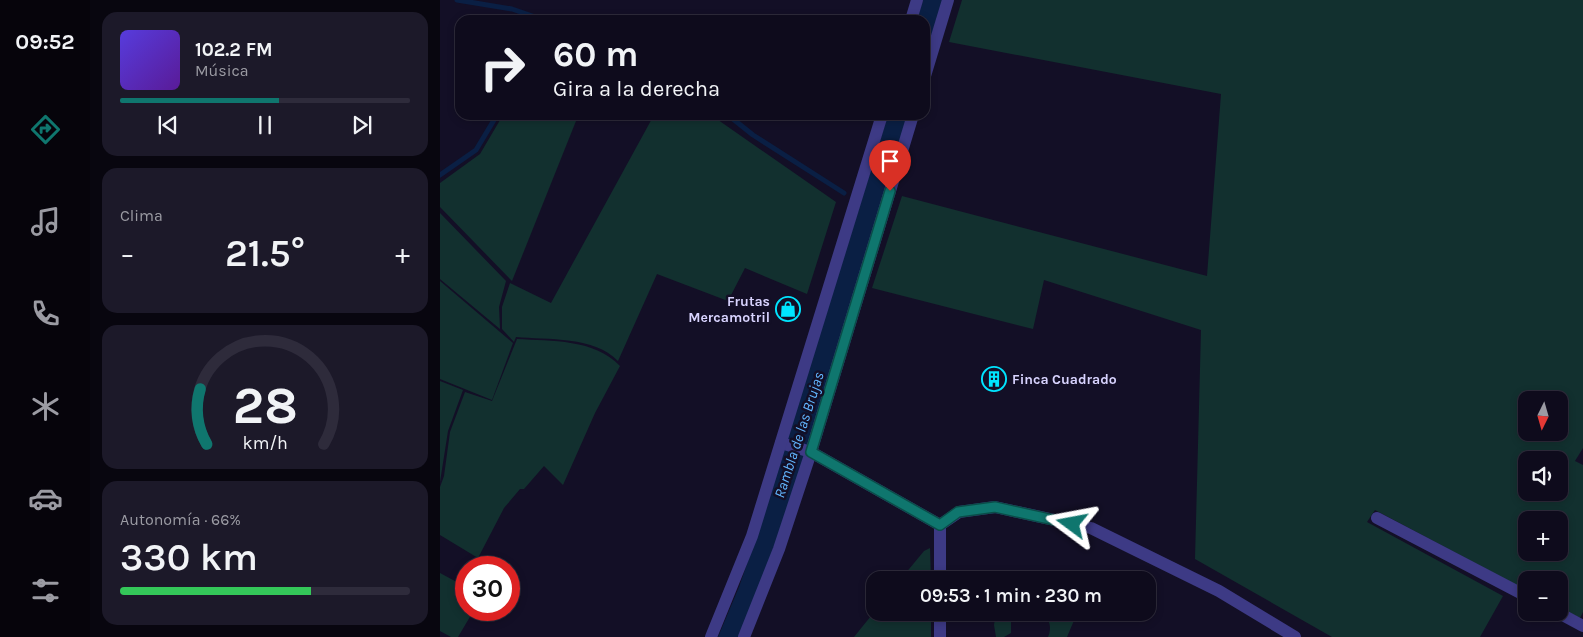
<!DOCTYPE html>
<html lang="es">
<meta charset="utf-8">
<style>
:root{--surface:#0e0b1c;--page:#1c1929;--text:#f1f3f6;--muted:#9b9ba3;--line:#2e2b3b;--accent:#0f766e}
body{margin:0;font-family:Karla,sans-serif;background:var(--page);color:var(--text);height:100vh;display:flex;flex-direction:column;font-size:19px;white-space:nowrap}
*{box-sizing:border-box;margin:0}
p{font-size:16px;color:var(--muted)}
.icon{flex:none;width:28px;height:28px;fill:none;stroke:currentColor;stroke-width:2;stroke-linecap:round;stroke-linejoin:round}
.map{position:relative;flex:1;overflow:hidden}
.side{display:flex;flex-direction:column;gap:12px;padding:12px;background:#08060f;width:350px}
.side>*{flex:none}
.hud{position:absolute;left:15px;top:15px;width:475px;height:105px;border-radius:15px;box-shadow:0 2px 8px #0003,0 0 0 1px var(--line);background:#0e0b1c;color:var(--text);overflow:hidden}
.needle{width:32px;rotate:185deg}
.fabs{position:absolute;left:1078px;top:391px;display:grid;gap:10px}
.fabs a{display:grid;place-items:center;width:50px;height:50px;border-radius:10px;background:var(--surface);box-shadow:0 2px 8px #0003,0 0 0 1px var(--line);font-size:25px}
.speed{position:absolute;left:15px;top:556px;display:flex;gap:10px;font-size:25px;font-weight:700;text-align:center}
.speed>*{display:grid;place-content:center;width:65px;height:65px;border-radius:50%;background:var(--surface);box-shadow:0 2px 8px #0003,0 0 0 1px var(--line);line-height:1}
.speed .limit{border:8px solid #d22;background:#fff;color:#111}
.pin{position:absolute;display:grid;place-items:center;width:42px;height:42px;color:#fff;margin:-51px -21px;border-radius:50% 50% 50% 0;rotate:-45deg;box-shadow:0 0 5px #0007}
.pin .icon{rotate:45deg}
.me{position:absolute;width:55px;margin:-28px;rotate:283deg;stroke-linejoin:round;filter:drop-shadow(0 0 4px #0008)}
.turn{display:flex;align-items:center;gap:18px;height:105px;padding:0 15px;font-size:22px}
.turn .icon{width:65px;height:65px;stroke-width:2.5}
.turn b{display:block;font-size:35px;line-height:42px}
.big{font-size:38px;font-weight:600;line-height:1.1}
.side .widget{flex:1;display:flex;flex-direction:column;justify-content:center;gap:8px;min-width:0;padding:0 18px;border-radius:15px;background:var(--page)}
.side .dial{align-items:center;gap:0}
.dial svg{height:130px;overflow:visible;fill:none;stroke:var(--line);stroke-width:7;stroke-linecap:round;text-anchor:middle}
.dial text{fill:var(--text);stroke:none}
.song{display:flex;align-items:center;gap:15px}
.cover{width:60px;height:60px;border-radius:8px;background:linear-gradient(135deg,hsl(250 70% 55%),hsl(270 70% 35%))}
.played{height:5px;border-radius:2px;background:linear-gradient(90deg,var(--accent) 55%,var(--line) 55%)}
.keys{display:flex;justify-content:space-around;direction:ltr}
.heat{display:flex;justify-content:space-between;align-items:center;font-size:28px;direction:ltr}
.charge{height:8px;border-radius:4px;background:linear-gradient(90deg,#34c759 66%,var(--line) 0)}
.trip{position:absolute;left:426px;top:571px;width:290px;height:50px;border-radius:15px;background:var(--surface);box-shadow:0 2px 8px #0003,0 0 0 1px var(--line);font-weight:600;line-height:50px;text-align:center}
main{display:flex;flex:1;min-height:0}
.dock{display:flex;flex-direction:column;width:90px;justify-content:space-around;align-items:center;background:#06040b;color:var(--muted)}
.dock .icon{width:35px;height:35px}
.dock .selected{color:var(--accent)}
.dock b{font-size:22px;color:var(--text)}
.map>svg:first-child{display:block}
</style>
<main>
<nav class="dock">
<b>09:52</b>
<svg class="icon selected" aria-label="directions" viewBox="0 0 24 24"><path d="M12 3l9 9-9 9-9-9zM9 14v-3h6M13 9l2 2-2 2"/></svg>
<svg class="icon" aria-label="music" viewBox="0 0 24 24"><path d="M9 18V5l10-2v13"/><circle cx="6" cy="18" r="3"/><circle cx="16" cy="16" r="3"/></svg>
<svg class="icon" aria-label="phone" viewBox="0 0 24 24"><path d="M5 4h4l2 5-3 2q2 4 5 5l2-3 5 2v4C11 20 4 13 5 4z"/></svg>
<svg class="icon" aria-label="climate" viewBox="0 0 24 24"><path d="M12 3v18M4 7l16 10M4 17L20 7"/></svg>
<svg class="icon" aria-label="car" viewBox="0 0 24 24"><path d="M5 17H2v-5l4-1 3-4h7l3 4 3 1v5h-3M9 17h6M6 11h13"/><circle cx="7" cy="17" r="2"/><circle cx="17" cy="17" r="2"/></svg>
<svg class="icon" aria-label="filters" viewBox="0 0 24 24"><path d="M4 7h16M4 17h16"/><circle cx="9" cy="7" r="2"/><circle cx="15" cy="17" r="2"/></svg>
</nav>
<section class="side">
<div class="widget">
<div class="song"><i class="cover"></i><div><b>102.2 FM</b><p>Música</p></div></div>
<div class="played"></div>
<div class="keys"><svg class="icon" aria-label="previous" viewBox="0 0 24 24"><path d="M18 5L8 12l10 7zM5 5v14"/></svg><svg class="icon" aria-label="pause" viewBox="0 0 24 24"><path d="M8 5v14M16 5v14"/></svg><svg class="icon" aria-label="next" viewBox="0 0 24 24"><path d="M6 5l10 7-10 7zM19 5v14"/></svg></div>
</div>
<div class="widget"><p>Clima</p>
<div class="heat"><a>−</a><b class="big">21.5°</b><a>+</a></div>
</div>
<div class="widget dial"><svg viewBox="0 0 100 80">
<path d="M14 69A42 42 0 1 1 86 69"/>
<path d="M14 69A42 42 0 0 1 10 35" stroke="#0f766e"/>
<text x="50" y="56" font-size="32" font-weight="700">28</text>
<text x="50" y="72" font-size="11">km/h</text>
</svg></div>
<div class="widget"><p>Autonomía · 66%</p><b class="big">330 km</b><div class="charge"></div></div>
</section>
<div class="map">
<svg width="1143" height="637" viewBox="0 0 1143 637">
<rect width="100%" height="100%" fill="#130f26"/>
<!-- green -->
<g fill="#12302f" fill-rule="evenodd">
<path d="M 522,0 L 1143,0 L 1143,448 L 1135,461 L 1143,465 L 1143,612 L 1140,618 L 1119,607 L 1119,580 L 1086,580 L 1086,590 L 935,510 L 927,522 L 1063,596 L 1040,637 L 892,637 L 755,559 L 761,330 L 604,280 L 593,329 L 432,288 L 462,196 L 767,276 L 781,94 L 509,42 ZM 1086,400 L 1119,400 L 1119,432 L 1086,432 ZM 1086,460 L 1119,460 L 1119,492 L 1086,492 ZM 1086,520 L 1119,520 L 1119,552 L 1086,552 Z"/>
<path d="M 63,115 L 138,116 L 72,281 L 0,207 L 0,183 L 40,154 Z"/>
<path d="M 214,115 L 271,115 L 396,202 L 367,294 L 305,268 L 288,301 L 217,274 L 178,361 C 155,336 107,340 76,337 L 74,342 L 62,329 L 62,307 L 70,283 L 111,303 Z"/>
<path d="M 0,213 L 66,281 L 59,307 L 60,329 L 0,279 Z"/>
<path d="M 0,281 L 73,343 L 52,400 L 0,379 Z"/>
<path d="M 77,339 C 111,341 155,339 180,366 L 155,413 L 123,485 L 104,466 L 84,489 L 80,489 L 64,508 L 38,558 L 0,535 L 0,487 L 4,476 L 10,432 L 25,392 L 52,401 Z"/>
<path d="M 0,381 L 23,390 L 8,431 L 0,482 Z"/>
<path d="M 490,548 L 491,580 L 460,580 L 484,551 Z"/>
<path d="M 0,573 L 26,587 L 26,610 L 34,610 L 18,637 L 11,637 L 0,631 Z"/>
<path d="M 435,611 L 491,613 L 491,637 L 414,637 Z"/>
<path d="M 556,613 L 578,613 L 571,621 L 571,633 L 564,637 L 556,637 L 554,625 Z"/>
<path d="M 602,613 L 621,613 L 635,618 L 627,637 L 608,637 C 612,628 610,619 602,613 Z"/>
</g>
<!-- water -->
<g fill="#0a1f44">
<path d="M 483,0 L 503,0 L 485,58 L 485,20 L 477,20 Z"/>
<path d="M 448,115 L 468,115 L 342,527 L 299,637 L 278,637 L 299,587 L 319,529 Z"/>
</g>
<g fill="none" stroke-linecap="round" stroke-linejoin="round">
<!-- stream -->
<g stroke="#0a1f44" stroke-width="5">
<path d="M 17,0 L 72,9 L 104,20"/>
<path d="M 288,115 L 313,135 L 404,193"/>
<path d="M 0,175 L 36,150 L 57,115"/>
</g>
<!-- minor -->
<g stroke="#3d3a85" stroke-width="12">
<path d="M 471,20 L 477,0"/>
<path d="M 485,76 L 508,0"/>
<path d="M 341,443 L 371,452 L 500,525"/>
<path d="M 937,518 L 1086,596"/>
<path d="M 500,525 L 519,512 L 555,507 L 651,528 L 779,591 L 855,637"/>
<path d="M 500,580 L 500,525"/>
<path d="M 1117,612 L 1143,626"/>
<path d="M 271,637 L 312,536 L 442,115"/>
<path d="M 304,637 L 339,549 L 371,452 L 473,115"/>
<path d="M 500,637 L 500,612"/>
</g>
</g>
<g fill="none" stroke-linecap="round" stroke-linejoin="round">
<defs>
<path id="route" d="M 450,191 L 371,452 L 500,525 L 518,512 L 555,507 L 632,524"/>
</defs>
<!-- route casing -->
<use href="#route" stroke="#0a4d48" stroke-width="12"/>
<!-- route -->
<use href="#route" stroke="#0f766e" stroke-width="9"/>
</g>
<!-- icons -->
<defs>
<symbol id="shop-ring" viewBox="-11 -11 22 22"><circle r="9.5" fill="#130f26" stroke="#00e5ff" stroke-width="1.5"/><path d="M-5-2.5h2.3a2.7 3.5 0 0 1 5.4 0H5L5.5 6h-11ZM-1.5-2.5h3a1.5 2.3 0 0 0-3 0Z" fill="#00e5ff"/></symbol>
<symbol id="building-ring" viewBox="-11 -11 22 22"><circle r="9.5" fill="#130f26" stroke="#00e5ff" stroke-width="1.5"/><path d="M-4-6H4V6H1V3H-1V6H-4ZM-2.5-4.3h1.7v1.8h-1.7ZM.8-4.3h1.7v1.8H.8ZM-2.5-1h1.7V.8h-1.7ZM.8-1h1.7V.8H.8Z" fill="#00e5ff"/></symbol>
</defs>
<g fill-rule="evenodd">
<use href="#shop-ring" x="334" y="295" width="28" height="28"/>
<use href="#building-ring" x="540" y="365" width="28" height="28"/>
</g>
<g text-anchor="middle" stroke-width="5" stroke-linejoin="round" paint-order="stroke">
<!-- poi labels -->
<g font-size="14" font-weight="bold" fill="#d9d4ff" stroke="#130f26" text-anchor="end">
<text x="330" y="306">Frutas<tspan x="330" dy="16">Mercamotril</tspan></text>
<text x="572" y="384" text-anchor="start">Finca Cuadrado</text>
</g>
<!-- water labels -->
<g font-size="15" font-style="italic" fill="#62b6ff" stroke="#130f26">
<text transform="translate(359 435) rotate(-72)" y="5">Rambla de las Brujas</text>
</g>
</g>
</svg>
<div class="fabs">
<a><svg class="needle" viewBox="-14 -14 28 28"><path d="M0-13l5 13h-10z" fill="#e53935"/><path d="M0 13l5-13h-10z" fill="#9b9ba3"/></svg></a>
<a><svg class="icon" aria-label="sound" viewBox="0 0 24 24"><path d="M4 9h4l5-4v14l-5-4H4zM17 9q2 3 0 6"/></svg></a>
<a>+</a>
<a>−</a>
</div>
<div class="speed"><div class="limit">30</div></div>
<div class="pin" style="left:450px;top:191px;background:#d93025"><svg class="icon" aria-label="arrive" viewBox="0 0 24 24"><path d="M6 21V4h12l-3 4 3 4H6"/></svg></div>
<svg class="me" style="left:632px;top:524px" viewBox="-20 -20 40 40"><path d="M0-17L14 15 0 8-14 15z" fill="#0f766e" stroke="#fff" stroke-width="4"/></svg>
<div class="trip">09:53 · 1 min · 230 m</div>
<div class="hud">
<div class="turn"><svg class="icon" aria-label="right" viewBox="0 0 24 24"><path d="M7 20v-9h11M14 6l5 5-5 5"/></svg><div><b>60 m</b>Gira a la derecha</div></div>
</div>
</div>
</main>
